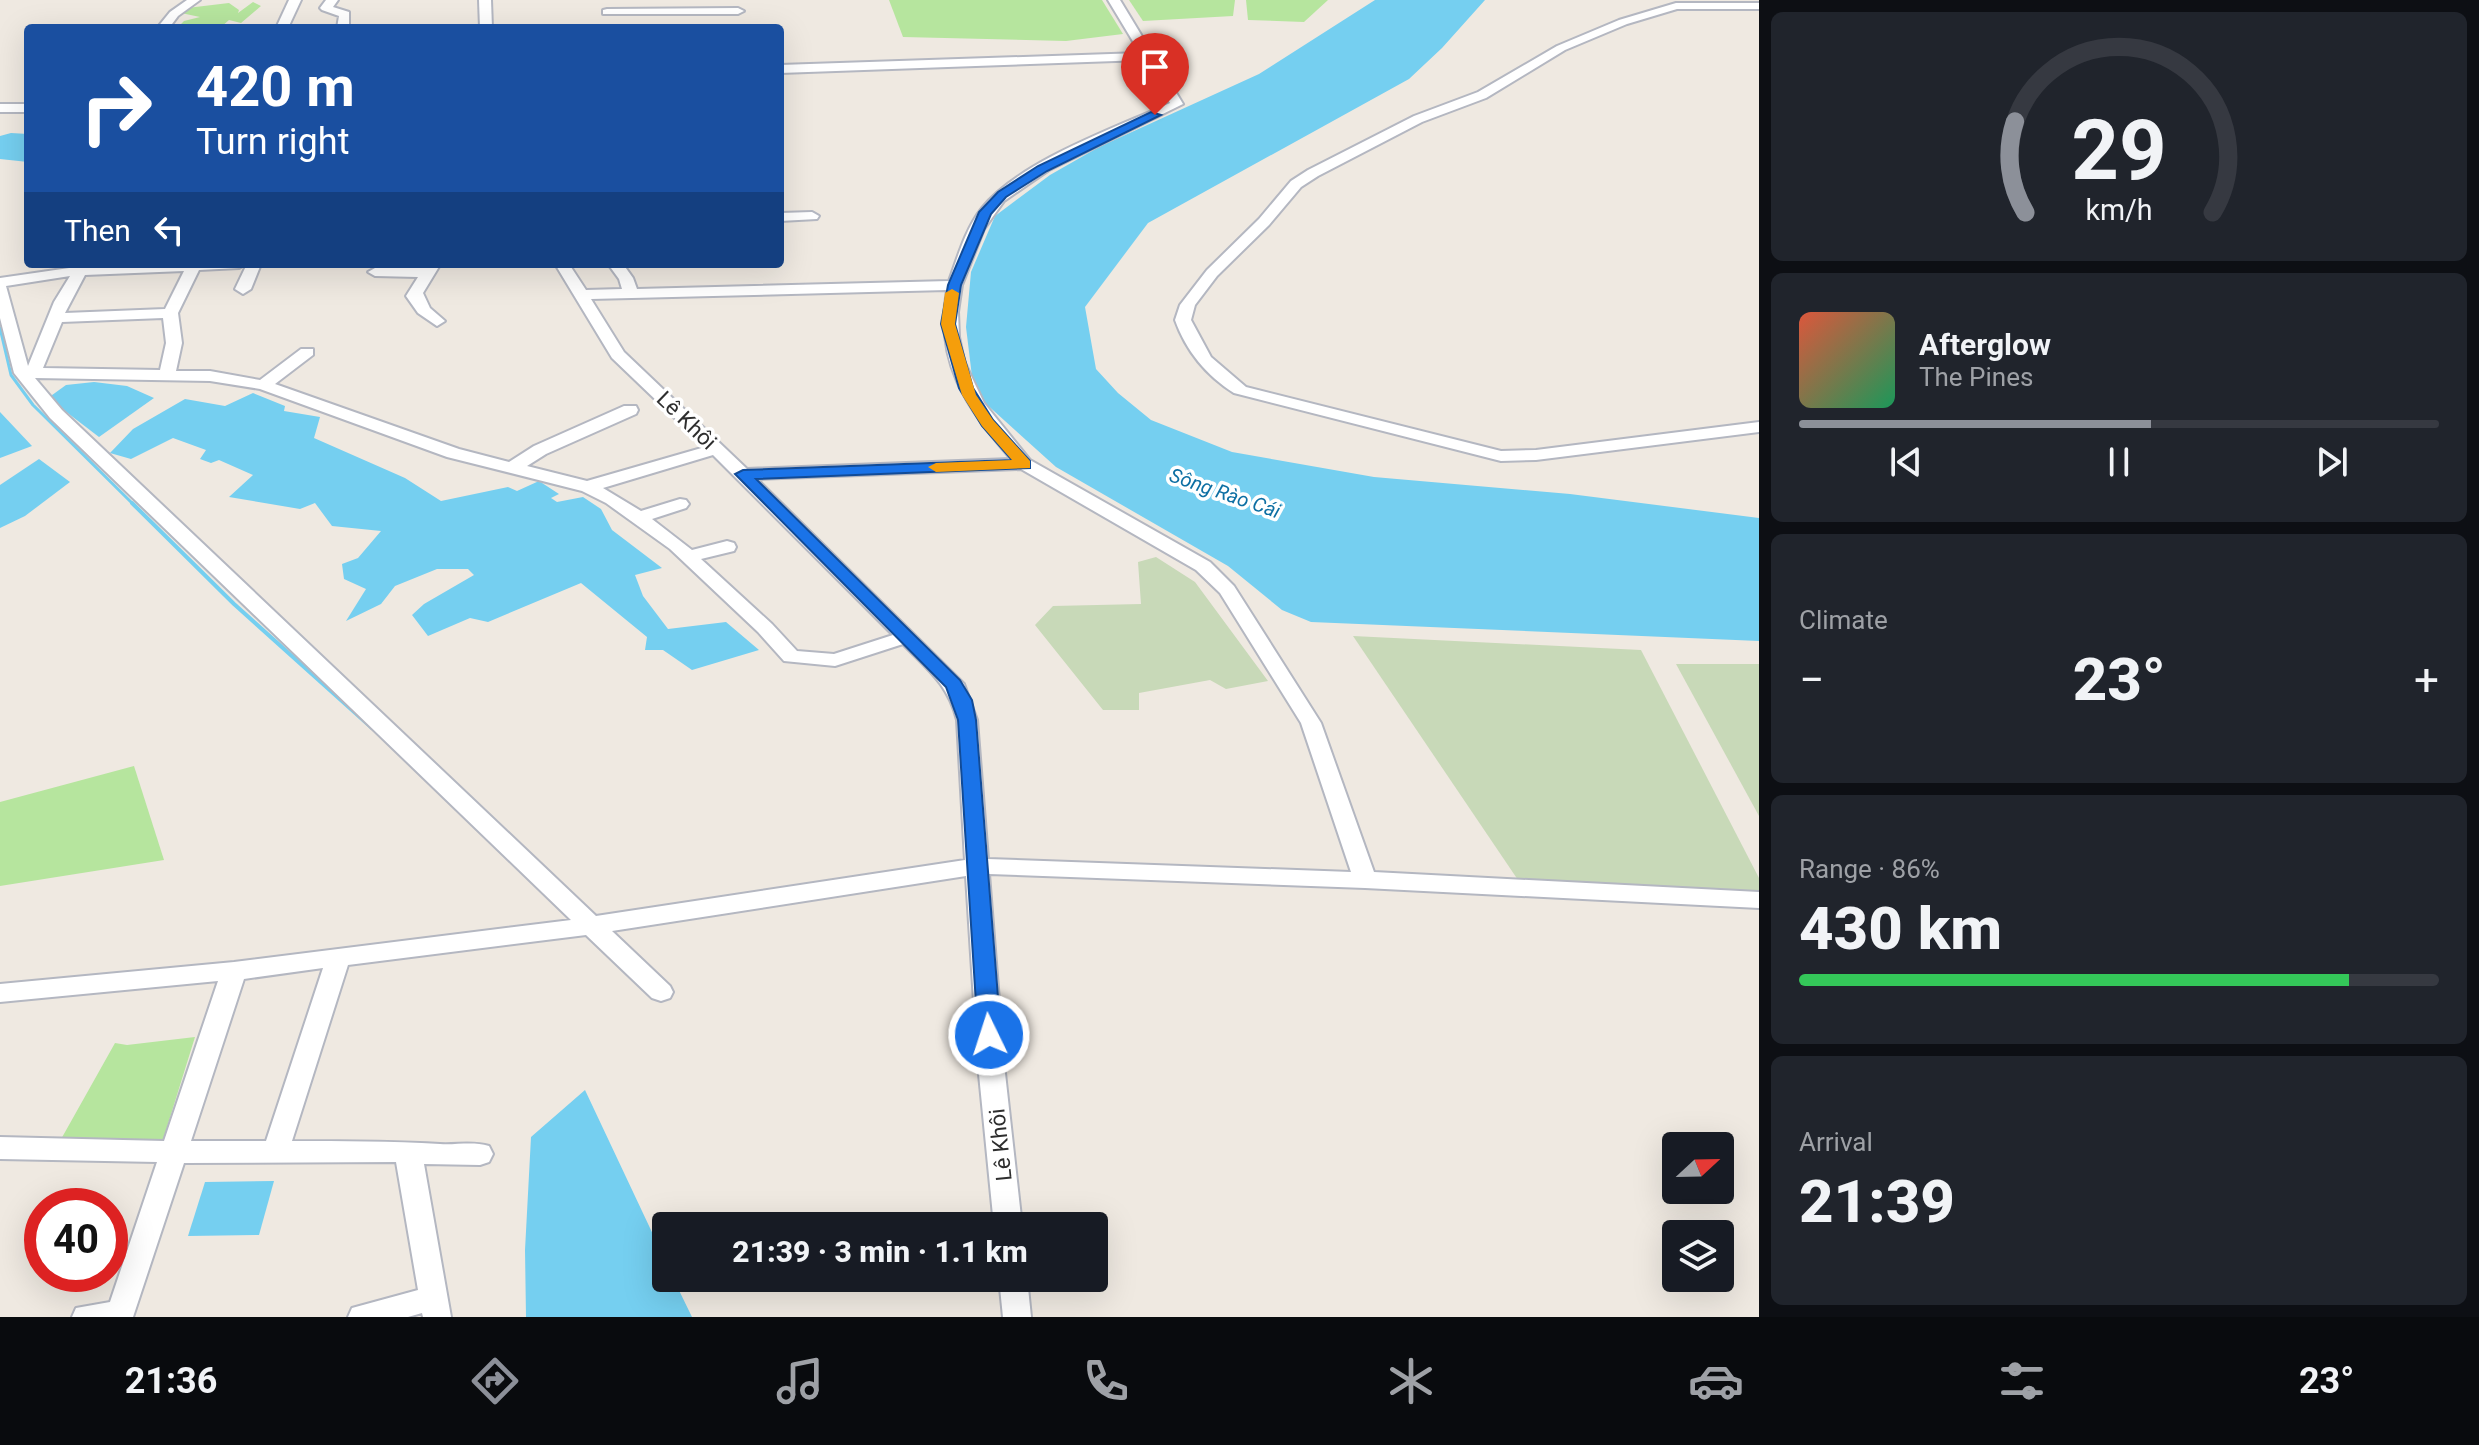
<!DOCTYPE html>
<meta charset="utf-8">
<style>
:root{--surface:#171b24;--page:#20242c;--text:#f1f3f6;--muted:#9ea1a6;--line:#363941;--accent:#8c9099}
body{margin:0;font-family:Roboto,sans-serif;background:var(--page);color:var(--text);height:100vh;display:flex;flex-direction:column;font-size:30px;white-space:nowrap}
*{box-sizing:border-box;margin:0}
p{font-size:26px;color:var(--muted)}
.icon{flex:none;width:44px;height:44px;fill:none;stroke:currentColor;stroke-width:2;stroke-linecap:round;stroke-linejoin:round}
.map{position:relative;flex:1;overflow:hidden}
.sheet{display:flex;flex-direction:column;gap:12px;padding:12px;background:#0d0f14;width:720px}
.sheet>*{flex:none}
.guide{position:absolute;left:24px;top:24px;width:760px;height:244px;border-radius:8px;box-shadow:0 8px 32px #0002;background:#1a4fa0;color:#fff;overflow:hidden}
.needle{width:52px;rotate:68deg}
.fabs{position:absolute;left:1662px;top:1132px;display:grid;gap:16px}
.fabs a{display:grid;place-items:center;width:72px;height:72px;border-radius:8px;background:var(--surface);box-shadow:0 8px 32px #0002;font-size:40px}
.speed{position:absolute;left:24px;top:1188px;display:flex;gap:16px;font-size:40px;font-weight:700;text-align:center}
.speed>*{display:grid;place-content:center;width:104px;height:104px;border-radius:50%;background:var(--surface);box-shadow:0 8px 32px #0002;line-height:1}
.speed .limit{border:12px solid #d22;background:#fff;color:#111}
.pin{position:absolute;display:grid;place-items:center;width:68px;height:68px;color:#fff;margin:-82px -34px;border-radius:50% 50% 50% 0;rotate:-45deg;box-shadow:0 0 8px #0007}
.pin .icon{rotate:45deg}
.me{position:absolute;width:88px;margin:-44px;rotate:356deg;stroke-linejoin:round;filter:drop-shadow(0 0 6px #0008)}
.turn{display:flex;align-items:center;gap:28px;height:168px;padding:0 40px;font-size:36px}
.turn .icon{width:104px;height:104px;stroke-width:2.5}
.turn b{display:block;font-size:56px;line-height:68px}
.then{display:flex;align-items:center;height:76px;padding:0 40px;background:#0003;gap:16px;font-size:30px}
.big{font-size:60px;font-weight:800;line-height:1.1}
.sheet .tile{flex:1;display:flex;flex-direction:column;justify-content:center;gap:12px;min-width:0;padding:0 28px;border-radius:12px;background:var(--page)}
.sheet .dial{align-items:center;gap:0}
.dial svg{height:208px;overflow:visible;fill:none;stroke:var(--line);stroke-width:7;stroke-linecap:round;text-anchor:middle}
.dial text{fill:var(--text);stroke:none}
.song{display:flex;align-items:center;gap:24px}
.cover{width:96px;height:96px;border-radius:12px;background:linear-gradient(135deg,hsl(10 70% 55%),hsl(150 70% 35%))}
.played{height:8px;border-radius:4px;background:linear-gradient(90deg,var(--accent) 55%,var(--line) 55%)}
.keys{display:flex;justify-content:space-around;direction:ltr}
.heat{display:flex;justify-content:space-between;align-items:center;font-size:44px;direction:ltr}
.charge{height:12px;border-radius:6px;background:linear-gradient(90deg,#34c759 86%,var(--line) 0)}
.trip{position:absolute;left:652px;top:1212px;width:456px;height:80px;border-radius:8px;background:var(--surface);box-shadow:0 8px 32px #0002;font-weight:800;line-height:80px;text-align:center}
.tab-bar{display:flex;height:128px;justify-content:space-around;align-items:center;background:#090b0e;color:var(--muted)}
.tab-bar .icon{width:56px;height:56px}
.tab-bar .active{color:var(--accent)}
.tab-bar b{font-size:36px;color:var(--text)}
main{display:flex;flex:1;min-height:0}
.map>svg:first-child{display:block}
</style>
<main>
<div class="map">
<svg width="1759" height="1317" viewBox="0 0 1759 1317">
<rect width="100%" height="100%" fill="#efe9e1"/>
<!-- green -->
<g fill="#b6e59e">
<path d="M 889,0 L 1102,0 L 1123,34 L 1066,41 L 903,37 Z"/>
<path d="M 1129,0 L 1235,0 L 1233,16 L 1143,21 Z"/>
<path d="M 1246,0 L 1328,0 L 1304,22 L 1248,20 Z"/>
<path d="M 253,2 L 261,6 L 241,23 L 229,20 L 220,28 L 178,27 L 184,21 L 200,17 L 181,13 L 187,8 L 229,3 L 239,10 L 238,13 Z"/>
<path d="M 134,766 L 164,860 L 0,886 L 0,802 Z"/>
<path d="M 195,1037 L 163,1140 L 60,1141 L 115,1043 L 127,1045 Z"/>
</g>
<!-- cemetery -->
<g fill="#c8d9b8">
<path d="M 1156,557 L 1195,582 L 1268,681 L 1226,689 L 1210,680 L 1139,693 L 1139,710 L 1103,710 L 1035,625 L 1053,606 L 1141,604 L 1138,562 Z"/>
<path d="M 1353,636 L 1641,650 L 1759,878 L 1759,892 L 1518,880 Z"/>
<path d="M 1676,664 L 1759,664 L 1759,816 Z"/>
</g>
<!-- water -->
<g fill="#75cff0">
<path d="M 1375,0 L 1485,0 L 1442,48 L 1409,79 L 1148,223 L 1085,307 L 1096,369 L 1118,393 L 1151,420 L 1232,452 L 1374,477 L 1570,494 L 1759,518 L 1759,641 L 1311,622 L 1282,610 L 1228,566 L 1056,467 L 974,393 L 966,327 L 971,272 L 995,216 L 1050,175 L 1099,147 L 1259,74 Z"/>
<path d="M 11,133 L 28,134 L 28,162 L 0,159 L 0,136 Z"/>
<path d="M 94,382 L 127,386 L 154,398 L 99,437 L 48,398 L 66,385 Z"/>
<path d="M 253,393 L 285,406 L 284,411 L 320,417 L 314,438 L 405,478 L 441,501 L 508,487 L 517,491 L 539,481 L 559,494 L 551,498 L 557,502 L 583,497 L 601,509 L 612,530 L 662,568 L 635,575 L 643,596 L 668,629 L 726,622 L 759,650 L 692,670 L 663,650 L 645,650 L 647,637 L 581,583 L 488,622 L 470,618 L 428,636 L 412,615 L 424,604 L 474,575 L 468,569 L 437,569 L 395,586 L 381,604 L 346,621 L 366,589 L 344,579 L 342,564 L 358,558 L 381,531 L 332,526 L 315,503 L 300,509 L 229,497 L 253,475 L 219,460 L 211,463 L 200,459 L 206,450 L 173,438 L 131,459 L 110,453 L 133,429 L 185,399 L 225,406 Z"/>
<path d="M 0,412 L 32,446 L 0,458 Z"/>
<path d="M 39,459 L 70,482 L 25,516 L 0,528 L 0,485 Z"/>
<path d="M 585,1090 L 666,1262 L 666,1278 L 673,1278 L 692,1317 L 526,1317 L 525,1250 L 531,1137 Z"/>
<path d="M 274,1181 L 259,1235 L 188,1236 L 205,1182 Z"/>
</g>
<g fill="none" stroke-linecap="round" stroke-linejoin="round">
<!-- stream-far1 -->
<path stroke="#75cff0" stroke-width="3" d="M 0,328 L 11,375 L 33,405 L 134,505"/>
<!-- stream -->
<path stroke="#75cff0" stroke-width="4" d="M 132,503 L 234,604 L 372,728"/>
<defs>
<g id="minor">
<path d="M 187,0 L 200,0 L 178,16 L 169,28 L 157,28 L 170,12 Z"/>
<path d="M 289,0 L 301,0 L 288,28 L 276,28 Z"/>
<path d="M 326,0 L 338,0 L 333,7 L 349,12 L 349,28 L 337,28 L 339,16 L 322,10 L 320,8 Z"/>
<path d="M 479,0 L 491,0 L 492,28 L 480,28 Z"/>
<path d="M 1108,0 L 1120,0 L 1183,104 L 1049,170 L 1004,201 L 984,229 L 962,285 L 958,312 L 959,337 L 964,361 L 984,403 L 1030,460 L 1210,562 L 1234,586 L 1321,723 L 1374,872 L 1759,892 L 1759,908 L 1365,888 L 989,874 L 1004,1064 L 1022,1226 L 994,1226 L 978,1064 L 966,876 L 612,931 L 670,986 L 673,992 L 670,998 L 661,1001 L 652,998 L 586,935 L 348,965 L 292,1141 C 342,1141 391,1141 440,1144 C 457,1145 473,1141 489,1146 L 493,1154 L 489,1162 L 480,1165 L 424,1164 L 451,1317 L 423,1317 L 422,1313 L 408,1317 L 348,1317 L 352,1308 L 418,1290 L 396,1162 L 184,1163 L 133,1317 L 72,1317 L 76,1308 L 110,1302 L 157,1162 L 0,1159 L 0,1137 L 164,1141 L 218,981 L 0,1002 L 0,984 L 234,962 L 571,920 L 50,418 L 14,373 L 0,318 L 0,278 L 76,267 L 78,264 L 246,264 L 239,268 L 199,270 L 178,313 L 182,343 L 176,371 L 210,371 L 260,380 L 301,349 L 313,349 L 313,355 L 275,384 L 459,449 L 509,462 L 534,446 L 624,406 L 636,406 L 638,410 L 636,414 L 546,454 L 527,466 L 587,481 L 705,447 L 612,358 L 555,264 L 569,264 L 586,290 L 622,289 L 619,279 L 608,264 L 623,264 L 633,278 L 637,289 L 949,281 C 958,256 966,228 982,208 C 1020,161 1115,128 1170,103 L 1144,60 L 780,73 L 780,65 L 1140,53 ZM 184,271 L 165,309 L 65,313 L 85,275 ZM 70,276 L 54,302 L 28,366 L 6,286 ZM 947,290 C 934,361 966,407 1011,459 L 747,469 L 624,352 L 591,299 ZM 163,318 L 166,343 L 160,370 L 43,368 L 62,322 ZM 35,378 L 210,381 L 260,389 L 447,457 L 582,491 L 606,503 L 670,549 L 758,632 L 784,661 L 835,666 L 903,644 C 928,670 948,684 957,720 L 965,860 L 596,916 L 62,410 ZM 713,455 L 893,635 L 834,654 L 797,651 L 772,624 L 701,559 L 734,551 L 736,547 L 734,543 L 727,541 L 692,550 L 652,519 L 686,508 L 689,504 L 686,500 L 680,499 L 641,511 L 603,488 ZM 1021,469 L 1196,570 L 1220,593 L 1301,723 L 1351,872 L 988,859 L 977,720 L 964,684 L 757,479 ZM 323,968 L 266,1141 L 191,1141 L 244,979 Z"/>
<path d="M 1676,3 L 1759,3 L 1759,9 L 1677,9 L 1627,24 L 1565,50 L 1486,98 L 1422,122 L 1318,176 L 1301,187 L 1269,225 L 1217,276 L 1195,305 L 1191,320 L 1211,357 L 1246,387 L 1501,451 L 1536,450 L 1759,422 L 1759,432 L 1536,460 L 1501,461 L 1234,393 C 1207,376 1186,351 1175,320 L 1180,305 L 1207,270 L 1259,219 L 1291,181 L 1308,170 L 1414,116 L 1478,92 L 1557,46 L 1619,20 Z"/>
<path d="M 607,9 L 738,8 L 744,11 L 738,14 L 603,14 L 603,10 Z"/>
<rect x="0" y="104" width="28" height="8"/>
<path d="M 812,212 L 819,216 L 817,219 L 780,221 L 780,213 Z"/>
<path d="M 247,264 L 261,264 L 251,289 L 243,294 L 235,289 Z"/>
<path d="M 426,264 L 440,265 L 423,293 L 430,308 L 445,321 L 437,326 L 418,313 L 406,296 L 418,277 L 375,276 L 368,272 L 375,268 L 423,268 Z"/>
<path d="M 999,1278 L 1027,1278 L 1031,1317 L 1003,1317 Z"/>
</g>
</defs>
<!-- minor casing -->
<use href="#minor" stroke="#b4b7c1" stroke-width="4"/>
<!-- minor -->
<use href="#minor" fill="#fff" fill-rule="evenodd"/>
</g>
<!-- route -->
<path fill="#1a73e8" stroke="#114b97" stroke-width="2" d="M 1151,112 L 1161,115 L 1047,171 L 1006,197 L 991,214 L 961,285 L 955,324 L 973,388 L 993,420 L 1030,461 L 1030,468 L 756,479 L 960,680 L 972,700 L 976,720 L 1001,1035 L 997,1041 L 989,1044 L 981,1041 L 978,1035 L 958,720 L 946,687 L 735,474 L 743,470 L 1012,460 L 982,426 L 959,388 L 941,324 L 948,285 L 979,212 L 998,192 L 1038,166 Z"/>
<!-- slow -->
<path fill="#f59e0b" d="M 952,289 L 959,293 L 955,324 L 976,395 L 993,420 L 1030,461 L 1030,468 L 936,472 L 928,467 L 936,463 L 1012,460 L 982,426 L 962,395 L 941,324 L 945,293 Z"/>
<g text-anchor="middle" stroke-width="7" stroke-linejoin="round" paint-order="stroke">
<!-- far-water labels -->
<g font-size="20" font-style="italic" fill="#0d6fa3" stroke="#fff">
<text transform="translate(1225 493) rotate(19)" y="7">Sông Rào Cái</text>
</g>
<!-- street labels -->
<g font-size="22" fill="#2e2e2e" stroke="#fff">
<text transform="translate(687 420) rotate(44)" y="8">Lê Khôi</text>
<text transform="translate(1000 1145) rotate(-96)" y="8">Lê Khôi</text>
</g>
</g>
</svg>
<div class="fabs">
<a><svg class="needle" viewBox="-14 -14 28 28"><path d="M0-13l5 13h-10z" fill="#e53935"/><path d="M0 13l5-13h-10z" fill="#9ea1a6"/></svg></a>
<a><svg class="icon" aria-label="layers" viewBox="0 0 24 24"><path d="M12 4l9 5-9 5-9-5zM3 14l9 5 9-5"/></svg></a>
</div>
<div class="speed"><div class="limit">40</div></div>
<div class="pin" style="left:1155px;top:115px;background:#d93025"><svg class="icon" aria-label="arrive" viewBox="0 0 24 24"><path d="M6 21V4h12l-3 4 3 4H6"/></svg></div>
<svg class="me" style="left:989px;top:1035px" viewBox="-20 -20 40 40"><circle r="17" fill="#1a73e8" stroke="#fff" stroke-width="3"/><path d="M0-11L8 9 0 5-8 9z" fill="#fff"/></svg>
<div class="trip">21:39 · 3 min · 1.1 km</div>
<div class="guide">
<div class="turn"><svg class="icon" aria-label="right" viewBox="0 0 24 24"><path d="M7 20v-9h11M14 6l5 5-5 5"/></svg><div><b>420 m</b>Turn right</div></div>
<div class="then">Then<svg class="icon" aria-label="left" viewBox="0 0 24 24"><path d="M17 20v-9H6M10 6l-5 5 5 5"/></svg></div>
</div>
</div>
<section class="sheet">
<div class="tile dial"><svg viewBox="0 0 100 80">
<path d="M14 69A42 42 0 1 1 86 69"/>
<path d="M14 69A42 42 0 0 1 10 34" stroke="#8c9099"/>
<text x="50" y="56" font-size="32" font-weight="700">29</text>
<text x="50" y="72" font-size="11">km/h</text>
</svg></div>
<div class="tile">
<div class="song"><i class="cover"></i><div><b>Afterglow</b><p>The Pines</p></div></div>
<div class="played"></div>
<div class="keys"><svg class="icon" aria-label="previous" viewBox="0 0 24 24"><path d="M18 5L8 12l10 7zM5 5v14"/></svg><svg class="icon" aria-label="pause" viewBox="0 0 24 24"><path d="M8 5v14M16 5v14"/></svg><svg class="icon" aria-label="next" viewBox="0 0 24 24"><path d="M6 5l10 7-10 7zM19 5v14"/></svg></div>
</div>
<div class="tile"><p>Climate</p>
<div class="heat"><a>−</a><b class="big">23°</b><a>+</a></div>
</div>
<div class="tile"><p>Range · 86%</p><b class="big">430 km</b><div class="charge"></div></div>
<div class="tile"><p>Arrival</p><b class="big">21:39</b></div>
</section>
</main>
<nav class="tab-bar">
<b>21:36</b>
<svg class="icon active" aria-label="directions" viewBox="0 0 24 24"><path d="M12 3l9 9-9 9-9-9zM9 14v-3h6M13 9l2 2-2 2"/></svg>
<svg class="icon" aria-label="music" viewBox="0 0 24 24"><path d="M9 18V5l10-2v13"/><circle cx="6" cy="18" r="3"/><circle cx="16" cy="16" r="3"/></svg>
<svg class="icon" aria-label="phone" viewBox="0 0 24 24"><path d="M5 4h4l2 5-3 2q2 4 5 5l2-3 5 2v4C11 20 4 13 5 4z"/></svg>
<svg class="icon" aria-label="climate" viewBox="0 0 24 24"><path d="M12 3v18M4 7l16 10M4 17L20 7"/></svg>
<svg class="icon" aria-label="car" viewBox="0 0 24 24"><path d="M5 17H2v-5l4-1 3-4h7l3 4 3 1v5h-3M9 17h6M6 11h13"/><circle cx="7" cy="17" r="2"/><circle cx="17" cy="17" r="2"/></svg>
<svg class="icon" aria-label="filters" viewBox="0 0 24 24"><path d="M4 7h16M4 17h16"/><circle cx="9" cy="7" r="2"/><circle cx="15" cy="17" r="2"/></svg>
<b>23°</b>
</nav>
